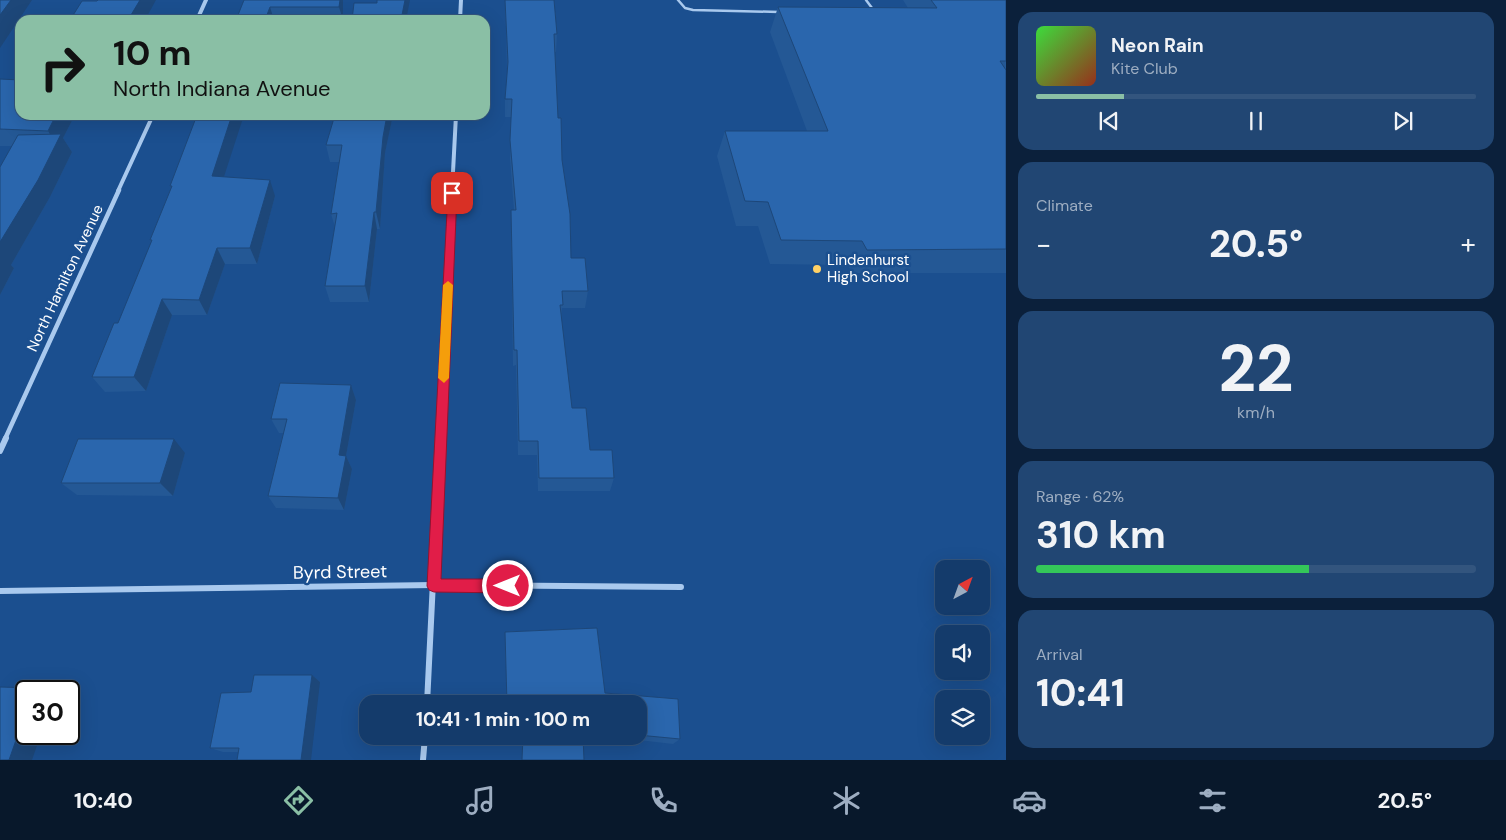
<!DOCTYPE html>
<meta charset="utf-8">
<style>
:root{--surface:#143b6b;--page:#214673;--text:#f1f3f6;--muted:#9dadc1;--line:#33557e;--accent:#8abfa5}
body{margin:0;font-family:"DM Sans",sans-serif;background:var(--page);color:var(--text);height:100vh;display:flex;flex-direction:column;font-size:19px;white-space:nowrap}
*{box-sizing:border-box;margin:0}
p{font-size:16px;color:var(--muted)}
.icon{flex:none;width:28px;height:28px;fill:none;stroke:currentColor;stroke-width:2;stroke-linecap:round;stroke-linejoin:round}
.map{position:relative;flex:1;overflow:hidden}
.drawer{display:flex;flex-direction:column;gap:12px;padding:12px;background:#0b203b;width:500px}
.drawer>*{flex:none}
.hud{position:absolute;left:15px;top:15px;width:475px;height:105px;border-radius:15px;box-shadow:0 5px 20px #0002,0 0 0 1px var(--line);background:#8abfa5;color:#111;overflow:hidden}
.needle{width:32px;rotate:41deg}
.fabs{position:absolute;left:935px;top:560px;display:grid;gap:10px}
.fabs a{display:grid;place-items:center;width:55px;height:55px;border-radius:10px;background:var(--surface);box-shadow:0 5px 20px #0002,0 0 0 1px var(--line);font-size:25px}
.speed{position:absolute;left:15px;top:680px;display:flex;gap:10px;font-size:25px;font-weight:700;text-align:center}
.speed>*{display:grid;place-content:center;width:65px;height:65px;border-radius:50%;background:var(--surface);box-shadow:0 5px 20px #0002,0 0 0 1px var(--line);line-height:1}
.speed .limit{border:2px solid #111;border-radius:8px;background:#fff;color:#111}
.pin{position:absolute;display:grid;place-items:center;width:42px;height:42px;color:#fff;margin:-21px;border-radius:10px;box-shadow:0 2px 8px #0006}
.me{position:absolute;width:55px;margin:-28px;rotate:270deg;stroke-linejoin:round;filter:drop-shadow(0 0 4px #0008)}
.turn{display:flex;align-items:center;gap:18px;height:105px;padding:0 15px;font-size:22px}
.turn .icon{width:65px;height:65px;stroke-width:2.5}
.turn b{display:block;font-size:35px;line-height:42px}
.big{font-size:38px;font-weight:700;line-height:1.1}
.drawer .card{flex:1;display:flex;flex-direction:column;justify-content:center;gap:8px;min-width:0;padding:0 18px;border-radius:15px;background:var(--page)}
.drawer .dial{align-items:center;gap:0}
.dial b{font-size:65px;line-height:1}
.song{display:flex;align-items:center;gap:15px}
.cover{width:60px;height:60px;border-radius:8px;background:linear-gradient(135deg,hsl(120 70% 55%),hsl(10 70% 35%))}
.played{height:5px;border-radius:2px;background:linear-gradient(90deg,var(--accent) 20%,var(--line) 20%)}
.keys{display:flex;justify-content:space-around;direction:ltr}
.heat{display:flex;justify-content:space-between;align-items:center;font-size:28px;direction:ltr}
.charge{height:8px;border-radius:4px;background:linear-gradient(90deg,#34c759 62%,var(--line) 0)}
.trip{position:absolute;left:359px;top:695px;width:288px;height:50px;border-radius:15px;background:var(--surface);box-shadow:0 5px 20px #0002,0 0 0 1px var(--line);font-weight:700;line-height:50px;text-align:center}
.tabs{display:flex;height:80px;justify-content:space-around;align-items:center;background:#08182b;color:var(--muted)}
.tabs .icon{width:35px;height:35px}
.tabs .current{color:var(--accent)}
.tabs b{font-size:22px;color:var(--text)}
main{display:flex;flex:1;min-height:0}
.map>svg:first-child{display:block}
</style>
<main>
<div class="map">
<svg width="1006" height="760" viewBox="0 0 1006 760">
<rect width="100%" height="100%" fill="#1b4f8f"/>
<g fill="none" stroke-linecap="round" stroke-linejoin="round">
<!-- lane -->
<g stroke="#a9c9ee" stroke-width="2.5">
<path d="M 678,0 L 685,8 L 693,10 L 779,12"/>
<path d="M 866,0 L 872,8 L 870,10"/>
</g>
<!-- street-far2 -->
<g stroke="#a9c9ee" stroke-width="4">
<path d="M 197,20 L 206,0"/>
<path d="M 460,20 L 461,0"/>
<path d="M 118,191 L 153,115"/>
<path d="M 452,191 L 456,115"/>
</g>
<!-- street-far1 -->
<g stroke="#a9c9ee" stroke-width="4.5">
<path d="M 5,439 L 119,190"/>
<path d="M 440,439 L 452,190"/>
</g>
<!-- street -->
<g stroke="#a9c9ee" stroke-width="6">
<path d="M 0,451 L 6,438"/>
<path d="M 0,591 L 434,585 L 681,587"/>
<path d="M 427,704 L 440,438"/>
<path d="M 423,760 L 425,736"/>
</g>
</g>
<!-- wall -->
<g fill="#245895">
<path d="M 244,0 L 343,0 L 343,20 L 236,20 Z"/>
<path d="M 505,0 L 554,0 L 557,34 L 556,52 L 555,52 L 558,118 L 571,258 L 588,291 L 585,308 L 562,308 L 561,319 L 572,408 L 590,450 L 614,478 L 610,491 L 538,491 L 537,455 L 518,455 L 516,365 L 513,366 L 511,227 L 511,210 L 514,210 L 510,158 L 512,117 L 505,117 L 505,99 L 507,70 Z"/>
<path d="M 903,0 L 1006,0 L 1006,273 L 852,273 L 848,265 L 770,264 L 758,226 L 736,226 L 717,156 L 725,131 L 807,131 L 770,32 L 778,7 L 908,8 Z"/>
<path d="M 0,79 L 20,115 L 75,115 L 63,138 L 72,152 L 50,197 L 11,265 L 14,268 L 0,295 L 0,167 L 12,146 L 0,146 Z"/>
<path d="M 343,115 L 393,115 L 385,153 L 380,229 L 377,229 L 369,302 L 330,302 L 325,286 L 335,227 L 331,214 L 339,162 L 330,162 L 326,145 L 343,118 Z"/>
<path d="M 224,177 L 275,196 L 257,264 L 225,264 L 207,315 L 172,315 L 146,391 L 105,392 L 92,377 L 118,323 L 151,243 L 150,240 L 171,188 L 170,186 Z"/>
<path d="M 351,385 L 356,400 L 346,456 L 352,469 L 344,510 L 276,508 L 268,496 L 283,433 L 279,433 L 271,419 Z"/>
<path d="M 185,453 L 173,496 L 77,495 L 61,483 Z"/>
<path d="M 597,628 L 605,693 L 678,699 L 680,739 L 673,744 L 604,736 L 638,736 L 638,704 L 507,704 L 505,632 Z"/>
<path d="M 312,675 L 320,682 L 239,752 L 223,752 L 210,748 L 251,692 Z"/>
<path d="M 522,736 L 583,736 L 584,760 L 522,760 Z"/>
</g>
<!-- shaded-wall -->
<g fill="#1d4779">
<path d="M 11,0 L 32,0 L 0,48 L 0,15 Z"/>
<path d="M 140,0 L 156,0 L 145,20 L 128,20 Z"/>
<path d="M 340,0 L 343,0 L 343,20 L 339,7 Z"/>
<path d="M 405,0 L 410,0 L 406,20 L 401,20 Z"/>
<path d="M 270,7 L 274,20 L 265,20 Z"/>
<path d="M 56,115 L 75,115 L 63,138 L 72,152 L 50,197 L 11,265 L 14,268 L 0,295 L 0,242 L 56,144 L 48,131 Z"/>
<path d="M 232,115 L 244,115 L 219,192 L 212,176 Z"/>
<path d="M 387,115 L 393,115 L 385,153 L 380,229 L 376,212 L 383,137 Z"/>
<path d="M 270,180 L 275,196 L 257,264 L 250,248 Z"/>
<path d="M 374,212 L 377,229 L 369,302 L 365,286 Z"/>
<path d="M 217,248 L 225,264 L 207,315 L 199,300 Z"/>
<path d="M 162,299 L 172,315 L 146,391 L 134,377 Z"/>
<path d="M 351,385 L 356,400 L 346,456 L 352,469 L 344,510 L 338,498 L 339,455 Z"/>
<path d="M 174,439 L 185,453 L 173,496 L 160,483 Z"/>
<path d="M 312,675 L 320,682 L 311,760 L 301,760 Z"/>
<path d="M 35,688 L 46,691 L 34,691 Z"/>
<path d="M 26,712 L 26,734 L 41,734 L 32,760 L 9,760 Z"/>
</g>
<!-- building -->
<g fill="#2a66ad" stroke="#1d4779">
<path d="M 0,0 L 11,0 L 0,15 Z"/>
<path d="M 98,0 L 140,0 L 128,20 L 70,20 L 82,1 L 97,1 Z"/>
<path d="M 244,0 L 340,0 L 339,7 L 270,7 L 265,20 L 236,20 Z"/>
<path d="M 377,0 L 405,0 L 401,20 L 352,20 L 354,3 L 377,3 Z"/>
<path d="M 505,0 L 554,0 L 557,34 L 554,34 L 558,118 L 561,118 L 562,160 L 570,214 L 571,258 L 585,258 L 588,291 L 562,291 L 563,305 L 560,305 L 572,408 L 586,408 L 590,450 L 612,450 L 614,478 L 539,478 L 538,441 L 519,441 L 517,350 L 514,350 L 511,210 L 516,210 L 510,140 L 512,99 L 505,99 L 508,62 Z"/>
<path d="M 931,0 L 1006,0 L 1006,61 L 1000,61 L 1006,70 L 1006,249 L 867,250 L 862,241 L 781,240 L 768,202 L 745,201 L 725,131 L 828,131 L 778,7 L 937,8 Z"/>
<path d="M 0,79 L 20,80 L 20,115 L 56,115 L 48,131 L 0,129 Z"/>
<path d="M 197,115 L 232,115 L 212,176 L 270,180 L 250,248 L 217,248 L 199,300 L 162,299 L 134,377 L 92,377 L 114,323 L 118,323 L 152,240 L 150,240 L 172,186 L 170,186 Z"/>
<path d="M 343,115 L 387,115 L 383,137 L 376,212 L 374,212 L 365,286 L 325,286 L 337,213 L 331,214 L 342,145 L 326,145 L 334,118 L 343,118 Z"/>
<path d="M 61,134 L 38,180 L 0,242 L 0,167 L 18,135 Z"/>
<path d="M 280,383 L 351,385 L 339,455 L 346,456 L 338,498 L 268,496 L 287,419 L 271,419 Z"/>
<path d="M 78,439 L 174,439 L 160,483 L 61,483 Z"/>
<path d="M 597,628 L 605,693 L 678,699 L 680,739 L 638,735 L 638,704 L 507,704 L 505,632 Z"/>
<path d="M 254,675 L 312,675 L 301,760 L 237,760 L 239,748 L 210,748 L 221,693 L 251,692 Z"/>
<path d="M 0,687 L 35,688 L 34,691 L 26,691 L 26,712 L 9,760 L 0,760 Z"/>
<path d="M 523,736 L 583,736 L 584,760 L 522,760 Z"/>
</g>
<!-- route -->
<path fill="#e11d48" stroke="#92132f" d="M 452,190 L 457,193 L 441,579 L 508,579 L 513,581 L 515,586 L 513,591 L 508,593 L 434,592 L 429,590 L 427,586 L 448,193 Z"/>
<!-- slow -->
<path fill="#f59e0b" d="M 448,281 L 453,285 L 449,378 L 444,383 L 438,378 L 443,285 Z"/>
<!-- markers -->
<circle fill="#ffd166" stroke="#1b4f8f" stroke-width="2" cx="817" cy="269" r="5"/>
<g text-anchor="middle" stroke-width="5" stroke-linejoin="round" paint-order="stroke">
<!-- poi labels -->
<g font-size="15" fill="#fff" stroke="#1b4f8f" text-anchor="start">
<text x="827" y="265">Lindenhurst<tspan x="827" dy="17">High School</tspan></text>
</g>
<!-- street labels -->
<g font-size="15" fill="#fff" stroke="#1b4f8f">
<text transform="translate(65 278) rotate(-65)" y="5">North Hamilton Avenue</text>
</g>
<!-- near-street labels -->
<g font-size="18" fill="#fff" stroke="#1b4f8f">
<text transform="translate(340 572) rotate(-1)" y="6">Byrd Street</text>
</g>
</g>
</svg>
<div class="fabs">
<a><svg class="needle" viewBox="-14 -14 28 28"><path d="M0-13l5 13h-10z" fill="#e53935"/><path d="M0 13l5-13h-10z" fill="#9dadc1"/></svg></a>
<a><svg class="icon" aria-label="sound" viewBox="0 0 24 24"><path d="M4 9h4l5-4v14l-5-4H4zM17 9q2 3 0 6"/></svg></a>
<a><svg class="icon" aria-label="layers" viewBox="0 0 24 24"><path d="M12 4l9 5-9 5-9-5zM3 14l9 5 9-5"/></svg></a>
</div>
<div class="speed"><div class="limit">30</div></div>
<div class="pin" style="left:452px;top:193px;background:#d93025"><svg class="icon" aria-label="arrive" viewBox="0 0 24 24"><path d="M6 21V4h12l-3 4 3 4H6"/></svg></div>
<svg class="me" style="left:508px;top:586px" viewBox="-20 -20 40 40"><circle r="17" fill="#e11d48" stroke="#fff" stroke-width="3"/><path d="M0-11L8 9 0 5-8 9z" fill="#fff"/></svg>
<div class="trip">10:41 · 1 min · 100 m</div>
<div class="hud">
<div class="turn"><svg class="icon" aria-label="right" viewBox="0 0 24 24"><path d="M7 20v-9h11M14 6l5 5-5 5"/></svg><div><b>10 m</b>North Indiana Avenue</div></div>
</div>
</div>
<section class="drawer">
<div class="card">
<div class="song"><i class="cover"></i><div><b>Neon Rain</b><p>Kite Club</p></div></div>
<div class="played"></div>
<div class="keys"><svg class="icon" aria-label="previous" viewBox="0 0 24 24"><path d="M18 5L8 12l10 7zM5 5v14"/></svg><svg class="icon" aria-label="pause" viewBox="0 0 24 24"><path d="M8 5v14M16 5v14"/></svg><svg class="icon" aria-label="next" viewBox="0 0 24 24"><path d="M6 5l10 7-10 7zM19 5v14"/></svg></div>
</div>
<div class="card"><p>Climate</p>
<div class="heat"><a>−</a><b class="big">20.5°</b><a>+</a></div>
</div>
<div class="card dial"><b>22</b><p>km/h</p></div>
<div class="card"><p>Range · 62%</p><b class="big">310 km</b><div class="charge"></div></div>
<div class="card"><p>Arrival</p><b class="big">10:41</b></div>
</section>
</main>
<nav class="tabs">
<b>10:40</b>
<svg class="icon current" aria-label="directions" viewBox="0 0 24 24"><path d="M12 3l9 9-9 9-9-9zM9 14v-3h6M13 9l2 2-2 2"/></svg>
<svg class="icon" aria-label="music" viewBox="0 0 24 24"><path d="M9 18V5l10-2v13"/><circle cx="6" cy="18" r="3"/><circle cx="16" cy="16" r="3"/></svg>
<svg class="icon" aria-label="phone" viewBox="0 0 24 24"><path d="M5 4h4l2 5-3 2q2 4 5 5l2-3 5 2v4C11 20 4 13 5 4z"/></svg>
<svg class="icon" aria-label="climate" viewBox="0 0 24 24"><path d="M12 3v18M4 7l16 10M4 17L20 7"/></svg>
<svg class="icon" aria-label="car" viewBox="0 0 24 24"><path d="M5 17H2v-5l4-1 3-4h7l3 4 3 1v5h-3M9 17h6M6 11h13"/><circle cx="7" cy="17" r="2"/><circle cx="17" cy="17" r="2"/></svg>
<svg class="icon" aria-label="filters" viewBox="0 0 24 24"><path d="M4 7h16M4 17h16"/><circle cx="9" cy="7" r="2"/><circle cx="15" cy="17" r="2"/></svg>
<b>20.5°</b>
</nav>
